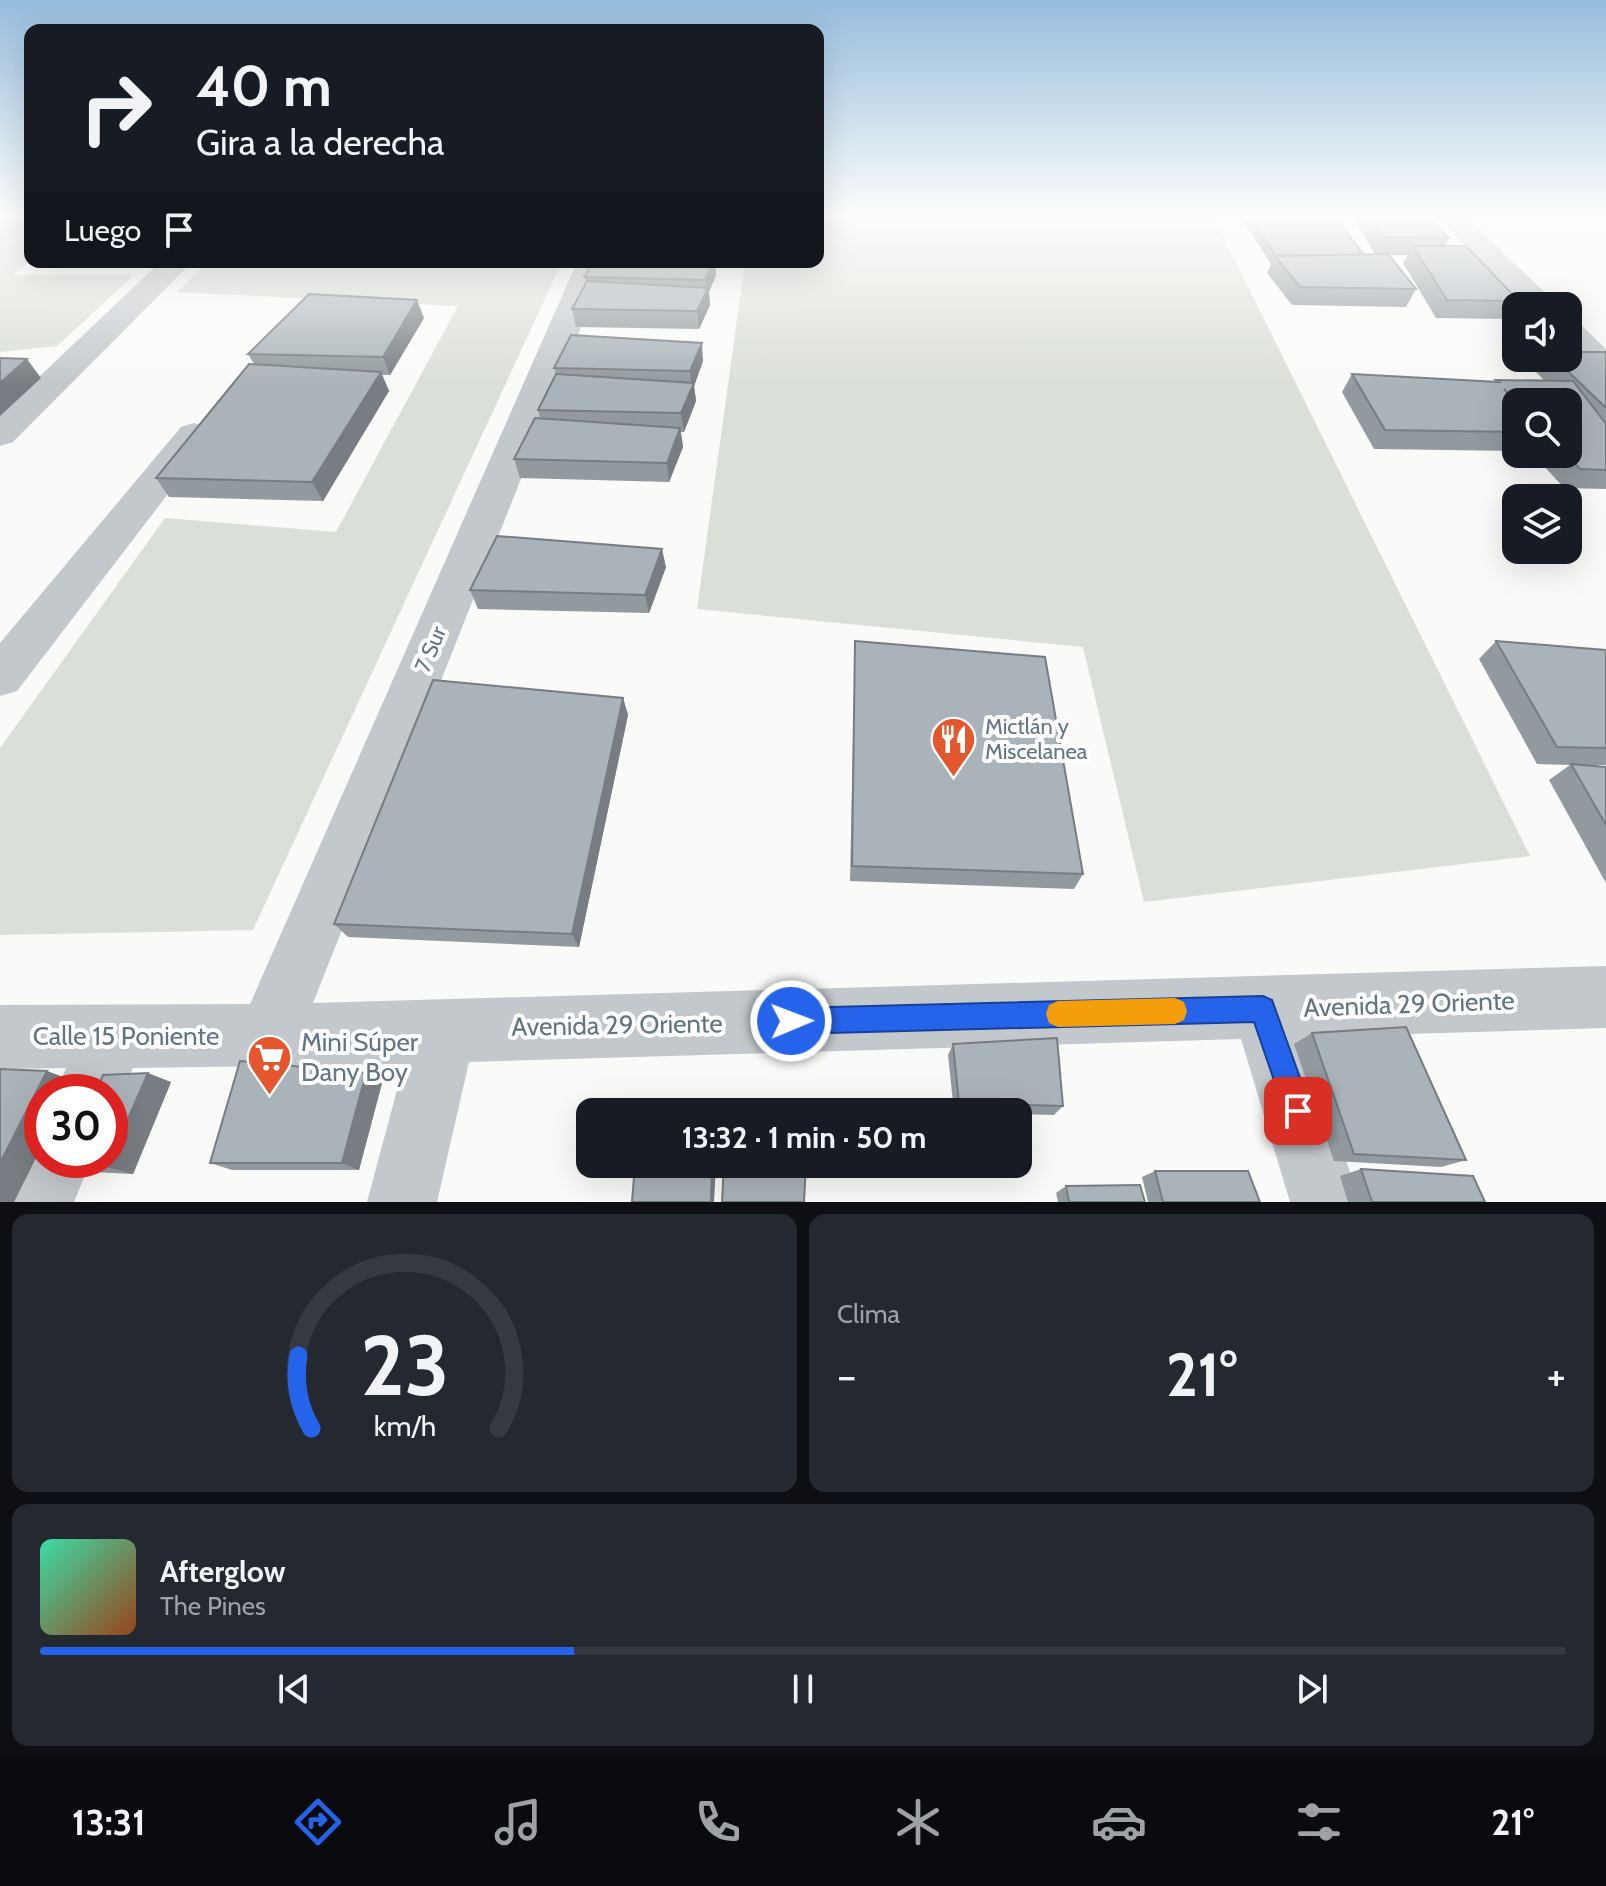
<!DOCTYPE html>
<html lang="es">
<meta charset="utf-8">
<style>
:root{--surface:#171b24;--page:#242831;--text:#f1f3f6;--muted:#9ea1a6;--line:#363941;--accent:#2563eb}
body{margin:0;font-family:Cabin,sans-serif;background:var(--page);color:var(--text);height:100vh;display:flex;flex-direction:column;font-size:30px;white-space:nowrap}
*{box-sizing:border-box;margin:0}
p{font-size:26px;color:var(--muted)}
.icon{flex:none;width:44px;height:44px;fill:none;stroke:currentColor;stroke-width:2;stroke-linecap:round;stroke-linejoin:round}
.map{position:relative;height:1202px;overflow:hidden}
.side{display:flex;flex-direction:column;gap:12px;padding:12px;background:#0d0f14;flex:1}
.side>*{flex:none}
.guide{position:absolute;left:24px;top:24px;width:800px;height:244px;border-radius:16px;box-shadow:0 8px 32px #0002;background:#171b24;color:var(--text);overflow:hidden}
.fabs{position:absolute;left:1502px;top:292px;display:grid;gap:16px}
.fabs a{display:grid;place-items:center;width:80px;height:80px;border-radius:16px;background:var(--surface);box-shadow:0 8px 32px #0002;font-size:40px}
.speed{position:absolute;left:24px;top:1074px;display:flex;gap:16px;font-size:40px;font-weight:700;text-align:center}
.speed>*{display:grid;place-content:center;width:104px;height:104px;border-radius:50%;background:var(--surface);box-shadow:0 8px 32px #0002;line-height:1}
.speed .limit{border:12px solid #d22;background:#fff;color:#111}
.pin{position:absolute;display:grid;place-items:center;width:68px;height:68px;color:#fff;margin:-34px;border-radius:16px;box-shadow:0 4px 12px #0006}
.me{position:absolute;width:88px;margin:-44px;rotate:89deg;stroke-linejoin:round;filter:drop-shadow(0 0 6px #0008)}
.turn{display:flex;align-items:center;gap:28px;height:168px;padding:0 40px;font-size:36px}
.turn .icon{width:104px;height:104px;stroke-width:2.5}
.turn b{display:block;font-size:56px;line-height:68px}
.then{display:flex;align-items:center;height:76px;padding:0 40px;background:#0003;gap:16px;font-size:30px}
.big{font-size:60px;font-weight:800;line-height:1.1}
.side .widget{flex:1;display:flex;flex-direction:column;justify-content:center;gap:12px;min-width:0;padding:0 28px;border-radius:16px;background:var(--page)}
.side .dial{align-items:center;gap:0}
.dial svg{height:208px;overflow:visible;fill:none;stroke:var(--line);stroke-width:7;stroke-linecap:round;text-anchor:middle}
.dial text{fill:var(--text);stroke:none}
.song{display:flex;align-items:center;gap:24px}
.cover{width:96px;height:96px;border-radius:12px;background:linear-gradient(135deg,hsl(160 70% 55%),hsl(20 70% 35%))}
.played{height:8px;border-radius:4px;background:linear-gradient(90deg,var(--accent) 35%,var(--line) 35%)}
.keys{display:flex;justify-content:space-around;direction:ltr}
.heat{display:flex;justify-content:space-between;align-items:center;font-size:44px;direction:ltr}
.side .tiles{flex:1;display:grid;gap:12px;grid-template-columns:1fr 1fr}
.widget:last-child{grid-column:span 2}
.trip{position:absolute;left:576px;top:1098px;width:456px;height:80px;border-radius:16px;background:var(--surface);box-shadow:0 8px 32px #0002;font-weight:800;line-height:80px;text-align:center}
.dock{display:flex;height:128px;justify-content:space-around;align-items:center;background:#090b0e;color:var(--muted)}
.dock .icon{width:56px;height:56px}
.dock .active{color:var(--accent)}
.dock b{font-size:36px;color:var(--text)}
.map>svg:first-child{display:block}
</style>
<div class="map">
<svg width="1606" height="1202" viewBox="0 0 1606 1202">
<rect width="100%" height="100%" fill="#fafaf8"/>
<!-- green -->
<g fill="#dadfd7">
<path d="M 0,216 L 30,216 L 30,262 L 12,275 L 134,275 L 57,346 L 0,352 Z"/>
<path d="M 818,216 L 1213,216 L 1530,856 L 1144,902 L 1083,647 L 697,609 L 745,262 L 818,262 Z"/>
<path d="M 208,262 L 562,262 L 253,930 L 0,935 L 0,748 L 165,518 L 336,532 L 458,306 L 177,292 Z"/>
</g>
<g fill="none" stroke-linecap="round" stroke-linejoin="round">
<!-- minor -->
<g fill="#c3c8cc" fill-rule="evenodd">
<path d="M 1436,216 L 1465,216 L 1559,306 L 1525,306 Z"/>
<path d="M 160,262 L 192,262 L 13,442 L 0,446 L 0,414 Z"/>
<path d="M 577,262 L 607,262 L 313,1003 L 1606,966 L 1606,1028 L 1304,1037 L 1360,1202 L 1290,1202 L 1241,1039 L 469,1062 L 437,1202 L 367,1202 L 404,1064 L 133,1068 L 110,1116 L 110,1092 L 56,1092 L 66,1068 L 0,1069 L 0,1005 L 250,1004 Z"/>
<path d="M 1568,320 L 1579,323 L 1606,349 L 1606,377 L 1594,374 L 1568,348 Z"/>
<path d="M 194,423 L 207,427 L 212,435 L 207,443 L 17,691 L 0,696 L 0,643 L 181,427 Z"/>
<path d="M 42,1132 L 42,1160 L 91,1160 L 74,1202 L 3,1202 L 33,1136 Z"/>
</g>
</g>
<!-- wall -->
<g fill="#929a9f">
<path d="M 1334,216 L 1364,255 L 1375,254 L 1353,216 L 1428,216 L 1449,238 L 1444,246 L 1519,301 L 1506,319 L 1436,318 L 1403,263 L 1408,255 L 1388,255 L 1416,289 L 1406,307 L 1292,305 L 1267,273 L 1271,264 L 1241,217 Z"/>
<path d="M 42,262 L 158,262 L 155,265 Z"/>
<path d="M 593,262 L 721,262 L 719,268 L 715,268 L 716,275 L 709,292 L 710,305 L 699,329 L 576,327 L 572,309 L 586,284 L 584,277 Z"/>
<path d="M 424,318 L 390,375 L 382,375 L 389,391 L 323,501 L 169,497 L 156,478 L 254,364 L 248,354 Z"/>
<path d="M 1606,352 L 1606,489 L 1564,488 L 1533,454 L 1568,454 L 1568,402 L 1516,402 L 1516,451 L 1374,449 L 1342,392 L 1352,374 L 1494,382 L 1496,380 L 1545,381 L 1534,370 L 1542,358 L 1568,358 Z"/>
<path d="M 703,361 L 694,386 L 696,401 L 684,432 L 681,432 L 683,447 L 669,482 L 520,478 L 514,459 L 540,419 L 538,410 L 556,375 L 554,368 Z"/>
<path d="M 666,567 L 649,613 L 478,609 L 470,590 Z"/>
<path d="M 855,641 L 1083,874 L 1074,889 L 850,881 Z"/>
<path d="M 1496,641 L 1606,650 L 1606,765 L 1582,765 L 1606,767 L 1606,883 L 1549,780 L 1570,765 L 1537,764 L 1479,659 Z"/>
<path d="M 623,698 L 628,715 L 579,947 L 348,937 L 334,924 Z"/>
<path d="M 1312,1033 L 1466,1160 L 1441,1167 L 1334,1161 L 1294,1044 Z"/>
<path d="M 953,1044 L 1063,1106 L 1054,1115 L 1018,1114 L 1018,1112 L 954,1112 L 948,1055 Z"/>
<path d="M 171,1082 L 133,1174 L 91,1172 L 64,1165 Z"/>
<path d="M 382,1083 L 359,1170 L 232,1170 L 210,1163 Z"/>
<path d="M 1361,1169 L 1485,1202 L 1348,1202 L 1340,1176 Z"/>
<path d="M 1155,1171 L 1260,1202 L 1148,1202 L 1142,1177 Z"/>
<path d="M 1066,1186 L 1145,1202 L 1058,1202 L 1056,1193 Z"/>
</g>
<!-- shaded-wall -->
<g fill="#777d82">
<path d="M 712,262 L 715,262 L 716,275 L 709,292 L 710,305 L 699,329 L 697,311 L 706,293 L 705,280 Z"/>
<path d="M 417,300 L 424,318 L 390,375 L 383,357 Z"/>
<path d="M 702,343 L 703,361 L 694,386 L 696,401 L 684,432 L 681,413 L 692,386 L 690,371 Z"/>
<path d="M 27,359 L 41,378 L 0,416 L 0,383 Z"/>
<path d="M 381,372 L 389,391 L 323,501 L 312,482 Z"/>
<path d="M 680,428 L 683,447 L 669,482 L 667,463 Z"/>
<path d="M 662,549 L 666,567 L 649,613 L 645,595 Z"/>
<path d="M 623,698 L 628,715 L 579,947 L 572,934 Z"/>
<path d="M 47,1071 L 74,1081 L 68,1092 L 42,1092 L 42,1146 L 14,1202 L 0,1202 L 0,1163 Z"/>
<path d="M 148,1073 L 171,1082 L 133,1174 L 107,1167 Z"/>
<path d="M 366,1073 L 382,1083 L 359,1170 L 342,1163 Z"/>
<path d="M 712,1164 L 716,1164 L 714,1202 L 711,1202 Z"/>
</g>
<!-- building -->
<g fill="#aab3b9" stroke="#777d82" stroke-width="2">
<path d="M 1250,216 L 1334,216 L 1364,255 L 1275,256 Z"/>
<path d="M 1371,216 L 1428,216 L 1449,238 L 1384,237 Z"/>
<path d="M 1413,246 L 1466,246 L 1519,301 L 1447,300 Z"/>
<path d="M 1388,254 L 1416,289 L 1300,287 L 1275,256 Z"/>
<path d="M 593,262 L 712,262 L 705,280 L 584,277 Z"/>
<path d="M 587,281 L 708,288 L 697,311 L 572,309 Z"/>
<path d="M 309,294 L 417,300 L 383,357 L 248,354 Z"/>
<path d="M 571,335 L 702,343 L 690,371 L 554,368 Z"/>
<path d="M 1568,352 L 1606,352 L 1606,408 L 1554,358 L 1568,358 Z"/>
<path d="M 0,358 L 27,359 L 0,383 Z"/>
<path d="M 249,364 L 381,372 L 312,482 L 156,478 Z"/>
<path d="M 556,374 L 694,383 L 681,413 L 538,410 Z"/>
<path d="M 1352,374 L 1499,382 L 1496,380 L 1573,381 L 1606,424 L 1606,470 L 1580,469 L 1566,454 L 1568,454 L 1568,402 L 1517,402 L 1504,389 L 1516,405 L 1516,432 L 1385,430 Z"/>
<path d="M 535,418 L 680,428 L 667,463 L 514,459 Z"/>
<path d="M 497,536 L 662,549 L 645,595 L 470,590 Z"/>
<path d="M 855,641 L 1045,657 L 1083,874 L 852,866 Z"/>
<path d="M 1496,641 L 1606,650 L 1606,748 L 1557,747 Z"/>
<path d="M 433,680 L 623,698 L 572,934 L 334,924 Z"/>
<path d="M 1571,764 L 1606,767 L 1606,825 Z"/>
<path d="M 1406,1027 L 1466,1160 L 1354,1154 L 1312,1033 Z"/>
<path d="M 1057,1038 L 1063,1106 L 959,1103 L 953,1044 Z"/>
<path d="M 240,1061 L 366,1073 L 342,1163 L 210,1163 Z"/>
<path d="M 0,1069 L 47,1071 L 0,1163 Z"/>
<path d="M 148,1073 L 107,1167 L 64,1165 L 66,1160 L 110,1160 L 110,1092 L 96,1092 L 103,1075 Z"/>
<path d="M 635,1164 L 712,1164 L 711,1202 L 632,1202 Z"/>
<path d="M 724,1164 L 806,1164 L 804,1202 L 722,1202 Z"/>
<path d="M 1361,1169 L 1473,1176 L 1485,1202 L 1372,1202 Z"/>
<path d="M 1155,1171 L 1248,1171 L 1260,1202 L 1163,1202 Z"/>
<path d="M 1140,1185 L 1145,1202 L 1069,1202 L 1066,1186 Z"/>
</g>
<!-- sky -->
<linearGradient id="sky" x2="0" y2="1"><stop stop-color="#96bcdc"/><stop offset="0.56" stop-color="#fdfdfc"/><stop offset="1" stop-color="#fdfdfc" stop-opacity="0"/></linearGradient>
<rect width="1606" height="385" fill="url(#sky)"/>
<!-- route -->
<path fill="#2563eb" stroke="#184099" stroke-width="2" d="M 1263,996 L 1272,1000 L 1312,1111 L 1308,1121 L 1298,1125 L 1288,1121 L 1254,1022 L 791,1034 L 781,1030 L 778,1021 L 781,1011 L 791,1008 Z"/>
<!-- slow -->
<path fill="#f59e0b" d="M 1175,998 L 1184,1002 L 1187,1011 L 1184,1020 L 1175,1024 L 1058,1027 L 1049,1023 L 1046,1014 L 1049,1005 L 1058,1001 Z"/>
<!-- icons -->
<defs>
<symbol id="restaurant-pin" viewBox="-11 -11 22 30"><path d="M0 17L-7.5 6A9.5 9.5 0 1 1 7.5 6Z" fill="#e4572e" stroke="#fff"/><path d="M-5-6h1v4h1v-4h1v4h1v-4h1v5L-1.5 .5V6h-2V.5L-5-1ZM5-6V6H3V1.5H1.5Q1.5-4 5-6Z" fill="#fff"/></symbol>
<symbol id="supermarket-pin" viewBox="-11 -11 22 30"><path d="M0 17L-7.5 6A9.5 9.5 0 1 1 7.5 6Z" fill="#e4572e" stroke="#fff"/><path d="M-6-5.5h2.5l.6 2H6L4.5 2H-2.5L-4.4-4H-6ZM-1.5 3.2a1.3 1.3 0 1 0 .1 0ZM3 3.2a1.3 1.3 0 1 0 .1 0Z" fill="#fff"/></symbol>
</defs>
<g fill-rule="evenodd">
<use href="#restaurant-pin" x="928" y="714" width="51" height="69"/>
<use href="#supermarket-pin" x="244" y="1032" width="51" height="69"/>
</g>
<g text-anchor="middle" stroke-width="8" stroke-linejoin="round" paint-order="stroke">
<!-- street labels -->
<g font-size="22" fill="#657683" stroke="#fff">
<text transform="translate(430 649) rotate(-67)" y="8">7 Sur</text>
</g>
<!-- poi labels -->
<g font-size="22" fill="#657683" stroke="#fff" text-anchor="start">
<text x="985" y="734">Mictlán y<tspan x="985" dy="25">Miscelanea</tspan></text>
</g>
<!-- near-street labels -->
<g font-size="26" fill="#657683" stroke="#fff">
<text transform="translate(1409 1004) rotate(-2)" y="9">Avenida 29 Oriente</text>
<text transform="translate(617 1025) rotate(-1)" y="9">Avenida 29 Oriente</text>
<text x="126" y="1045">Calle 15 Poniente</text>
</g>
<!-- near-poi labels -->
<g font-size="26" fill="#657683" stroke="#fff" text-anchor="start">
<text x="301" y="1051">Mini Súper<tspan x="301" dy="30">Dany Boy</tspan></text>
</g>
</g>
</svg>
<div class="fabs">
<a><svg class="icon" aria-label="sound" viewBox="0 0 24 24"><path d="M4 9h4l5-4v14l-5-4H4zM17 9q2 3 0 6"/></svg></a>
<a><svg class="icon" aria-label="search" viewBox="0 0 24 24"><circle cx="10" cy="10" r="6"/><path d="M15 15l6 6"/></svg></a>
<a><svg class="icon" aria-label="layers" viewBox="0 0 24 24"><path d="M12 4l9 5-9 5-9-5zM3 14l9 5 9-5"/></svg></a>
</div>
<div class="speed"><div class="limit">30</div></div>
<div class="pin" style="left:1298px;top:1111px;background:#d93025"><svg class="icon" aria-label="arrive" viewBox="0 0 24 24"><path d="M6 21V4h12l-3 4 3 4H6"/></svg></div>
<svg class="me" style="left:791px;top:1021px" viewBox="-20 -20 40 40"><circle r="17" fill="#2563eb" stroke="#fff" stroke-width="3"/><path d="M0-11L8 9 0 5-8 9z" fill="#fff"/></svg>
<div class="trip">13:32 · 1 min · 50 m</div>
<div class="guide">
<div class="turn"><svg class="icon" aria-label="right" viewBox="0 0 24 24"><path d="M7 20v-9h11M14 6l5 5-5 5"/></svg><div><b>40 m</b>Gira a la derecha</div></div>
<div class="then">Luego<svg class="icon" aria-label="arrive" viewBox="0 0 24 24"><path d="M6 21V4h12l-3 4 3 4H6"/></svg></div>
</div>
</div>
<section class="side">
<div class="tiles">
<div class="widget dial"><svg viewBox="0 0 100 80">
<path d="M14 69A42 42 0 1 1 86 69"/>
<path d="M14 69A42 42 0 0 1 9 41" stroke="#2563eb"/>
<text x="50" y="56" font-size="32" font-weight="700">23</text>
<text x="50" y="72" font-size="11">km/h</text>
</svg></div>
<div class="widget"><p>Clima</p>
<div class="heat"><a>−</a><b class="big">21°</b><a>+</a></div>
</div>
<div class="widget">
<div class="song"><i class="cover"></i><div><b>Afterglow</b><p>The Pines</p></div></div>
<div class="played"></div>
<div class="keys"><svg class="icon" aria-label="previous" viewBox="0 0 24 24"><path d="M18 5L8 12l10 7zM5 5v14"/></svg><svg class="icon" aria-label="pause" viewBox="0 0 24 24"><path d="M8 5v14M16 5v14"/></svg><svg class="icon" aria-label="next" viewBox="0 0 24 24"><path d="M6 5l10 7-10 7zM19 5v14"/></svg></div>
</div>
</div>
</section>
<nav class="dock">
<b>13:31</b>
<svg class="icon active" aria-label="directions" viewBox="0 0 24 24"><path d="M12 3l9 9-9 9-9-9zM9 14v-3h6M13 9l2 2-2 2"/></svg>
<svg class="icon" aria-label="music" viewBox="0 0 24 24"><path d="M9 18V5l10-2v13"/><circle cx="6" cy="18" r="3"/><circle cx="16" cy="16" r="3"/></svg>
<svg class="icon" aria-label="phone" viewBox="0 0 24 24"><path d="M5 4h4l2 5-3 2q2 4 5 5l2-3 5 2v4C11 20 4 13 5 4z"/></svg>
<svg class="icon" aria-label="climate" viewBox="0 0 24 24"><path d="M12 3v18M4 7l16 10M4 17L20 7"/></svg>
<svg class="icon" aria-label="car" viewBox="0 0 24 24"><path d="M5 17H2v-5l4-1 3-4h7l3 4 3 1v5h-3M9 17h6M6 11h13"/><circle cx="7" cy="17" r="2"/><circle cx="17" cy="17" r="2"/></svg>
<svg class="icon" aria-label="filters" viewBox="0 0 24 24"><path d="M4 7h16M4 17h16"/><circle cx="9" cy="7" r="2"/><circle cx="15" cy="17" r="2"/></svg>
<b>21°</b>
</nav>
